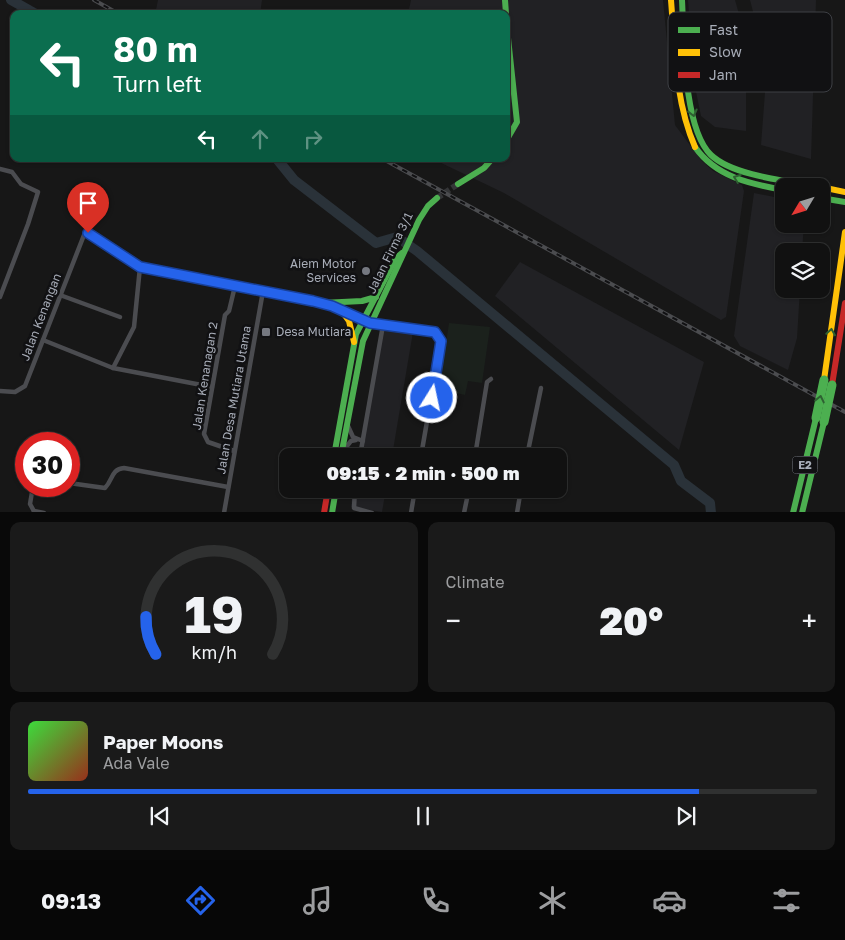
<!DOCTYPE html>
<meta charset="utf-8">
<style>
:root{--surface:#111;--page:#1a1a1a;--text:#f1f3f6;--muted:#9c9d9f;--line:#303131;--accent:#2563eb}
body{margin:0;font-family:"Golos Text",sans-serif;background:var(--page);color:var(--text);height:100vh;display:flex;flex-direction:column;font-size:19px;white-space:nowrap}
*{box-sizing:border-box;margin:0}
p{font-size:16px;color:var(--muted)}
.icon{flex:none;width:28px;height:28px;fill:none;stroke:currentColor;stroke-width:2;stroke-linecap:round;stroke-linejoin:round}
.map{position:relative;height:512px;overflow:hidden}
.sheet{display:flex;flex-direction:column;gap:10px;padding:10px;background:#090909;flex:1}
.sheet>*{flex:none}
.hud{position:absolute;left:10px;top:10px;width:500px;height:152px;border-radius:10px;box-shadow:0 1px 4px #0004,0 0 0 1px var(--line);background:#0b6e4f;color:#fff;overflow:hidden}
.needle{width:32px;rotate:232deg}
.tools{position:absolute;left:775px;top:178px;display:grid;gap:10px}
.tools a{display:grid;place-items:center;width:55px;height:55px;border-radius:10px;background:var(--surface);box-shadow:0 1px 4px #0004,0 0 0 1px var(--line);font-size:25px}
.speed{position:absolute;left:15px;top:432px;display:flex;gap:10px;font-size:25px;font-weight:700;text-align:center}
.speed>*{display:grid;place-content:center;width:65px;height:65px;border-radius:50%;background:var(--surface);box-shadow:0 1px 4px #0004,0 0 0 1px var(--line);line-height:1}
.speed .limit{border:8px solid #d22;background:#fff;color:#111}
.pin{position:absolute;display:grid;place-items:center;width:42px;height:42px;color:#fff;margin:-51px -21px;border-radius:50% 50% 50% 0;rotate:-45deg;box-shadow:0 0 5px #0007}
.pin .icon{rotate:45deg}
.me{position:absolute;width:55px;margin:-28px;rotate:10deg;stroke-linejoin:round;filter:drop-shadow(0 0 4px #0008)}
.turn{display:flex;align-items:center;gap:18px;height:105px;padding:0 20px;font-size:22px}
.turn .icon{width:65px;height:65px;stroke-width:2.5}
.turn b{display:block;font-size:35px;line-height:42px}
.lanes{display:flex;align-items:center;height:48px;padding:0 20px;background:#0003;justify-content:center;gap:25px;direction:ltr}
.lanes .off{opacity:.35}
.big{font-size:38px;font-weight:800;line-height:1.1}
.sheet .card{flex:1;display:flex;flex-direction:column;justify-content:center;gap:8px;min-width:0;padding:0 18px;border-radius:10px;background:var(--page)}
.sheet .dial{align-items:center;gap:0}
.dial svg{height:130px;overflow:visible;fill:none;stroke:var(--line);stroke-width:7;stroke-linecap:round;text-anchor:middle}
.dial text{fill:var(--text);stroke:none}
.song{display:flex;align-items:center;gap:15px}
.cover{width:60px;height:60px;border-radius:8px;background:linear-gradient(135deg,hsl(120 70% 55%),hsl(10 70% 35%))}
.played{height:5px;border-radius:2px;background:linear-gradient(90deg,var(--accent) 85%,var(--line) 85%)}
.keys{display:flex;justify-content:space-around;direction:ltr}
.heat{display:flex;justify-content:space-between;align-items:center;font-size:28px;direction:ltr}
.sheet .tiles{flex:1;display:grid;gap:10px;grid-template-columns:1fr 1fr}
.card:last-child{grid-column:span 2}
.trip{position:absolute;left:279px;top:448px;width:288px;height:50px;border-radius:10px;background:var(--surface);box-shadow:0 1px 4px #0004,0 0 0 1px var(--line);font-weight:800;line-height:50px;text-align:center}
.tabs{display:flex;height:80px;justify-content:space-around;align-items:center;background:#070707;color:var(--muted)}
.tabs .icon{width:35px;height:35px}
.tabs .on{color:var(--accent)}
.tabs b{font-size:22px;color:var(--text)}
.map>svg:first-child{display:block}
</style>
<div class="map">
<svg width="845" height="513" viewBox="0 0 845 513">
<rect width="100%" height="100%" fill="#171717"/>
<!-- built -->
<g fill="#212124">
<path d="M 158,0 L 262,0 L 260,14 L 163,14 L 156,10 Z"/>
<path d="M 411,0 L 663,0 L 675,125 L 701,160 L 713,171 L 742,185 L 744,191 L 726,317 L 721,320 L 504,193 L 433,159 L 506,159 L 506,14 L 408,14 Z"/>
<path d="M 688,0 L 735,0 L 746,39 L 746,131 L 715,127 L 701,116 L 694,82 Z"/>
<path d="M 750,0 L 816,0 L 811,159 L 761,145 L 767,66 Z"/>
<path d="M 754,193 L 784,199 L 784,224 L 804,224 L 802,251 L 784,251 L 784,289 L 800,289 L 797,338 L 788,370 L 740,346 L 734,336 Z"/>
<path d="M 520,262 L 704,362 L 679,450 L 495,296 Z"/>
<path d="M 381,327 L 413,332 L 392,456 L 358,456 Z"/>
<path d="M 353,489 L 386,489 L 382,512 L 351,507 Z"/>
</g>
<!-- green -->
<path fill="#1b211c" d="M 449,323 L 490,327 L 482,383 L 468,381 L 465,395 L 439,389 Z"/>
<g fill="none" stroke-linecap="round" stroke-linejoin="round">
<!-- river -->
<g stroke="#2a3239" stroke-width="10">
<path d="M 11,0 L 36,14"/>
<path d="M 277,159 L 294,180 L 376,243 L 397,237 L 417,251 L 674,465 L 681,481 L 710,503 L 711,513"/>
</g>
<!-- secondary-tunnel -->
<path stroke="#343537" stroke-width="6" stroke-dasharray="6 3" stroke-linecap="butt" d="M 437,198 L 458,184"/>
<!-- street -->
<g stroke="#4b4c50" stroke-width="4.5">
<path d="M 0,169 L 12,172 L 21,184 L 38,192 L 28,224 L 0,297"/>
<path d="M 140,267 L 134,327 L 113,368 L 212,387"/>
<path d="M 60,295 L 120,317"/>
<path d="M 43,340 L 113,368"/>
<path d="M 0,391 L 15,392 L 25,386 L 84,235 L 87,233 L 140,267 L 313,301 L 332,306 L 370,323 L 435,332 L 441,341 L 421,456"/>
<path d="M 348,426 L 353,437 L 363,441"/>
<path d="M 234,451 L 208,442 L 204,434 L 225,315 L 229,311 L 235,286"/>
<path d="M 423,451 L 453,456"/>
<path d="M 342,452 L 351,441 L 356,440"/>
<path d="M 360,456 L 383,325"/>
<path d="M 475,456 L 487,382 L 491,379"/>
<path d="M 527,456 L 541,388"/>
<path d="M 69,483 L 105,488 C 113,480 111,469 124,468 L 228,487"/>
<path d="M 33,486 L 30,504 L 35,513"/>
<path d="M 355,489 L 354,508 L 372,513"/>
<path d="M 34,511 L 44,513"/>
<path d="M 224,513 L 263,291"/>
<path d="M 411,513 L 415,489"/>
<path d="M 464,513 L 469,489"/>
<path d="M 517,513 L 521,489"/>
</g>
<!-- fast -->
<g stroke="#4caf50" stroke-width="6">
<path d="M 505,0 L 506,14"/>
<path d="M 682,0 C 684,38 683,128 711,155 C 733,176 788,181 817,186"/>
<path d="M 506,19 L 517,122 L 506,141"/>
<path d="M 695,147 C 716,177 750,184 784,190"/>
<path d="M 458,184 L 484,168 L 492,159"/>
<path d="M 821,198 L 845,202"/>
<path d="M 322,303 L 362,301 L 376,297"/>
<path d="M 334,456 L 356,334 L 396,258 L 402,253"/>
<path d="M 341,456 L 363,341 L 419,220 L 428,206 L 437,198"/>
<path d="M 332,513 L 336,489"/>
<path d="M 793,513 L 816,418"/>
<path d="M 802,513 L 824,422"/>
</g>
<!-- slow -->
<g stroke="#ffc107" stroke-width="6">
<path d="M 671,0 C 675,50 675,101 695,147"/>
<path d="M 821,187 L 845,192"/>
<path d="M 341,310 L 349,321 L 354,342"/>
<path d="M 824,380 L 845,232"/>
</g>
<!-- jam -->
<g stroke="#c62828" stroke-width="6">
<path d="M 832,385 L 845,303"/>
<path d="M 324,513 L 328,489"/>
</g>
<defs>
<g id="rail">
<path d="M 94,0 L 119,14"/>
<path d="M 383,159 L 845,412"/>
</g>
</defs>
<!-- rail casing -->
<use href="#rail" stroke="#4b4c4f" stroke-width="4"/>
<!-- rail -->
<use href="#rail" stroke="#111113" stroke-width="2" stroke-dasharray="5.5" stroke-linecap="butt"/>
<!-- fast-bridge -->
<g stroke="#4caf50" stroke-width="9">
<path d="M 816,418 L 824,380"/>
<path d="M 824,422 L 832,385"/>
</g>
</g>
<!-- one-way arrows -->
<defs><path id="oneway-chevron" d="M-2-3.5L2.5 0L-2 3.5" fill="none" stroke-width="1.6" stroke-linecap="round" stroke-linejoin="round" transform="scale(1.25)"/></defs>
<g stroke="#2e6032">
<use href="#oneway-chevron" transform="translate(693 113) rotate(76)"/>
<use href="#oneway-chevron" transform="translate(737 178) rotate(-160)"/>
<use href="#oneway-chevron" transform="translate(831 332) rotate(-81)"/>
<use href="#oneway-chevron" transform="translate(820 399) rotate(-78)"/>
</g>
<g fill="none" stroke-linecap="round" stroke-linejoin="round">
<defs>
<path id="route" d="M 88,233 L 140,267 L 313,301 L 332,306 L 370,323 L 435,332 L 441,341 L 432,398"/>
</defs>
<!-- route casing -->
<use href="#route" stroke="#184099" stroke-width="12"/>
<!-- route -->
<use href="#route" stroke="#2563eb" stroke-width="9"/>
</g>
<!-- markers -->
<g fill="#757880" stroke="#111113" stroke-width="2">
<circle cx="366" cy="271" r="5"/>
<rect x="261" y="327" width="10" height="10" rx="2.5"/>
</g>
<g text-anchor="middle" stroke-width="5" stroke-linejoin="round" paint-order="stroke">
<!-- shield labels -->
<rect fill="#111113" stroke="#7b7e86" stroke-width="1" x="792.5" y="456.5" width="25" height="17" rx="4"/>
<g font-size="11" font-weight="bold" fill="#a8adb8">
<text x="805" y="469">E2</text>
</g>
<!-- street labels -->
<g font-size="12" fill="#a8adb8" stroke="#111113">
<text transform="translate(390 253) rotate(-64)" y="4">Jalan Firma 3/1</text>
<text transform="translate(41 317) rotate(-69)" y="4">Jalan Kenangan</text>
<text transform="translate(205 376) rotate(-81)" y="4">Jalan Kenanagan 2</text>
<text transform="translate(234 400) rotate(-80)" y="4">Jalan Desa Mutiara Utama</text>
</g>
<!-- poi labels -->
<g font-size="12" fill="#a8adb8" stroke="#111113" text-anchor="end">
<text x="356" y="268">Aiem Motor<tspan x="356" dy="14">Services</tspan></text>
<text x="276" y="336" text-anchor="start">Desa Mutiara</text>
</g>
</g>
<!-- legend -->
<rect x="668" y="12" width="164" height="80" rx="8" fill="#111113" stroke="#3e4045" stroke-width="1"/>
<rect x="678" y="27" width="22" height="6" fill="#4caf50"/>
<rect x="678" y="49" width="22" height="7" fill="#ffc107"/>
<rect x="678" y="72" width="22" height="6" fill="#c62828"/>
<g font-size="14" fill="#a8adb8">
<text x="709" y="35">Fast</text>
<text x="709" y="57">Slow</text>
<text x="709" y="80">Jam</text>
</g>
</svg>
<div class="tools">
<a><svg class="needle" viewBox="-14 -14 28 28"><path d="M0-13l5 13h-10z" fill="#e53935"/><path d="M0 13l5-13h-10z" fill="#9c9d9f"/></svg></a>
<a><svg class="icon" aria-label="layers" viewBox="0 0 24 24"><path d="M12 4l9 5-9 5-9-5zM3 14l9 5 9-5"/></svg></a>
</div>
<div class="speed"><div class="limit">30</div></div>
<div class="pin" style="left:88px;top:233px;background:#d93025"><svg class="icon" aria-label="arrive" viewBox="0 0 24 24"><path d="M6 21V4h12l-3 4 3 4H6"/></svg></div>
<svg class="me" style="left:432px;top:398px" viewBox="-20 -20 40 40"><circle r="17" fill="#2563eb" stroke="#fff" stroke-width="3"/><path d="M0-11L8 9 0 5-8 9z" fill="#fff"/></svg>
<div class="trip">09:15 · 2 min · 500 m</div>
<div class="hud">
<div class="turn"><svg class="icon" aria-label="left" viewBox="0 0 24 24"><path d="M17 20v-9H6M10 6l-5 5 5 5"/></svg><div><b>80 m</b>Turn left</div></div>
<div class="lanes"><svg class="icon" aria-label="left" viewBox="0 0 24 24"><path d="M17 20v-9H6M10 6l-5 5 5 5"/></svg><svg class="icon off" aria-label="ahead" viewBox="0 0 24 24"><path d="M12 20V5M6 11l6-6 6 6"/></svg><svg class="icon off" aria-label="right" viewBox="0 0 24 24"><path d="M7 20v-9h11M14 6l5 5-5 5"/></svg></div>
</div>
</div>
<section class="sheet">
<div class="tiles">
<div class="card dial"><svg viewBox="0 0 100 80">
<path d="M14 69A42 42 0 1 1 86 69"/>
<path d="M14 69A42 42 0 0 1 8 46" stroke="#2563eb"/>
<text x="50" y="56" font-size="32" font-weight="700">19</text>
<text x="50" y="72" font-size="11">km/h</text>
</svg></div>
<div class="card"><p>Climate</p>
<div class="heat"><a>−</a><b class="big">20°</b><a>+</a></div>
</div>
<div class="card">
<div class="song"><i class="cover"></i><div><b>Paper Moons</b><p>Ada Vale</p></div></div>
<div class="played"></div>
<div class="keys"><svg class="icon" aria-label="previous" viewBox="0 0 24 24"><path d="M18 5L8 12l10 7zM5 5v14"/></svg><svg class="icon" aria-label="pause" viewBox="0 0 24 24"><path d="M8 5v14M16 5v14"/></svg><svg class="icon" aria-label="next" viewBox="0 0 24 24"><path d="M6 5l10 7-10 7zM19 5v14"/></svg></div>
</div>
</div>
</section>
<nav class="tabs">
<b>09:13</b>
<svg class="icon on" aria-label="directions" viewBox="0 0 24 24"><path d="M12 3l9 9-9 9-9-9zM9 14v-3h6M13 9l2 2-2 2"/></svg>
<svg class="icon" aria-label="music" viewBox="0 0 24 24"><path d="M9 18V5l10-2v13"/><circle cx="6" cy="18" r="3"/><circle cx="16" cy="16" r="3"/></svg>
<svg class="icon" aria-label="phone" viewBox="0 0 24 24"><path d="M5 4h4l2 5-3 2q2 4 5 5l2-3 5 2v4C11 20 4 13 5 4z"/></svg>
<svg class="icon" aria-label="climate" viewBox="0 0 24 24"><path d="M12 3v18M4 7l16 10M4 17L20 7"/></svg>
<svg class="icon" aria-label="car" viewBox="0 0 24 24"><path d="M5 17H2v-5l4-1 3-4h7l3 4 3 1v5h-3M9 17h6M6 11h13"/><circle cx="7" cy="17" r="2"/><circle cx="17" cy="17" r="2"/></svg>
<svg class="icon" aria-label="filters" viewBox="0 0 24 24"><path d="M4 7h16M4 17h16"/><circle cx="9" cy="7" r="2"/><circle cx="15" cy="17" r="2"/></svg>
</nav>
